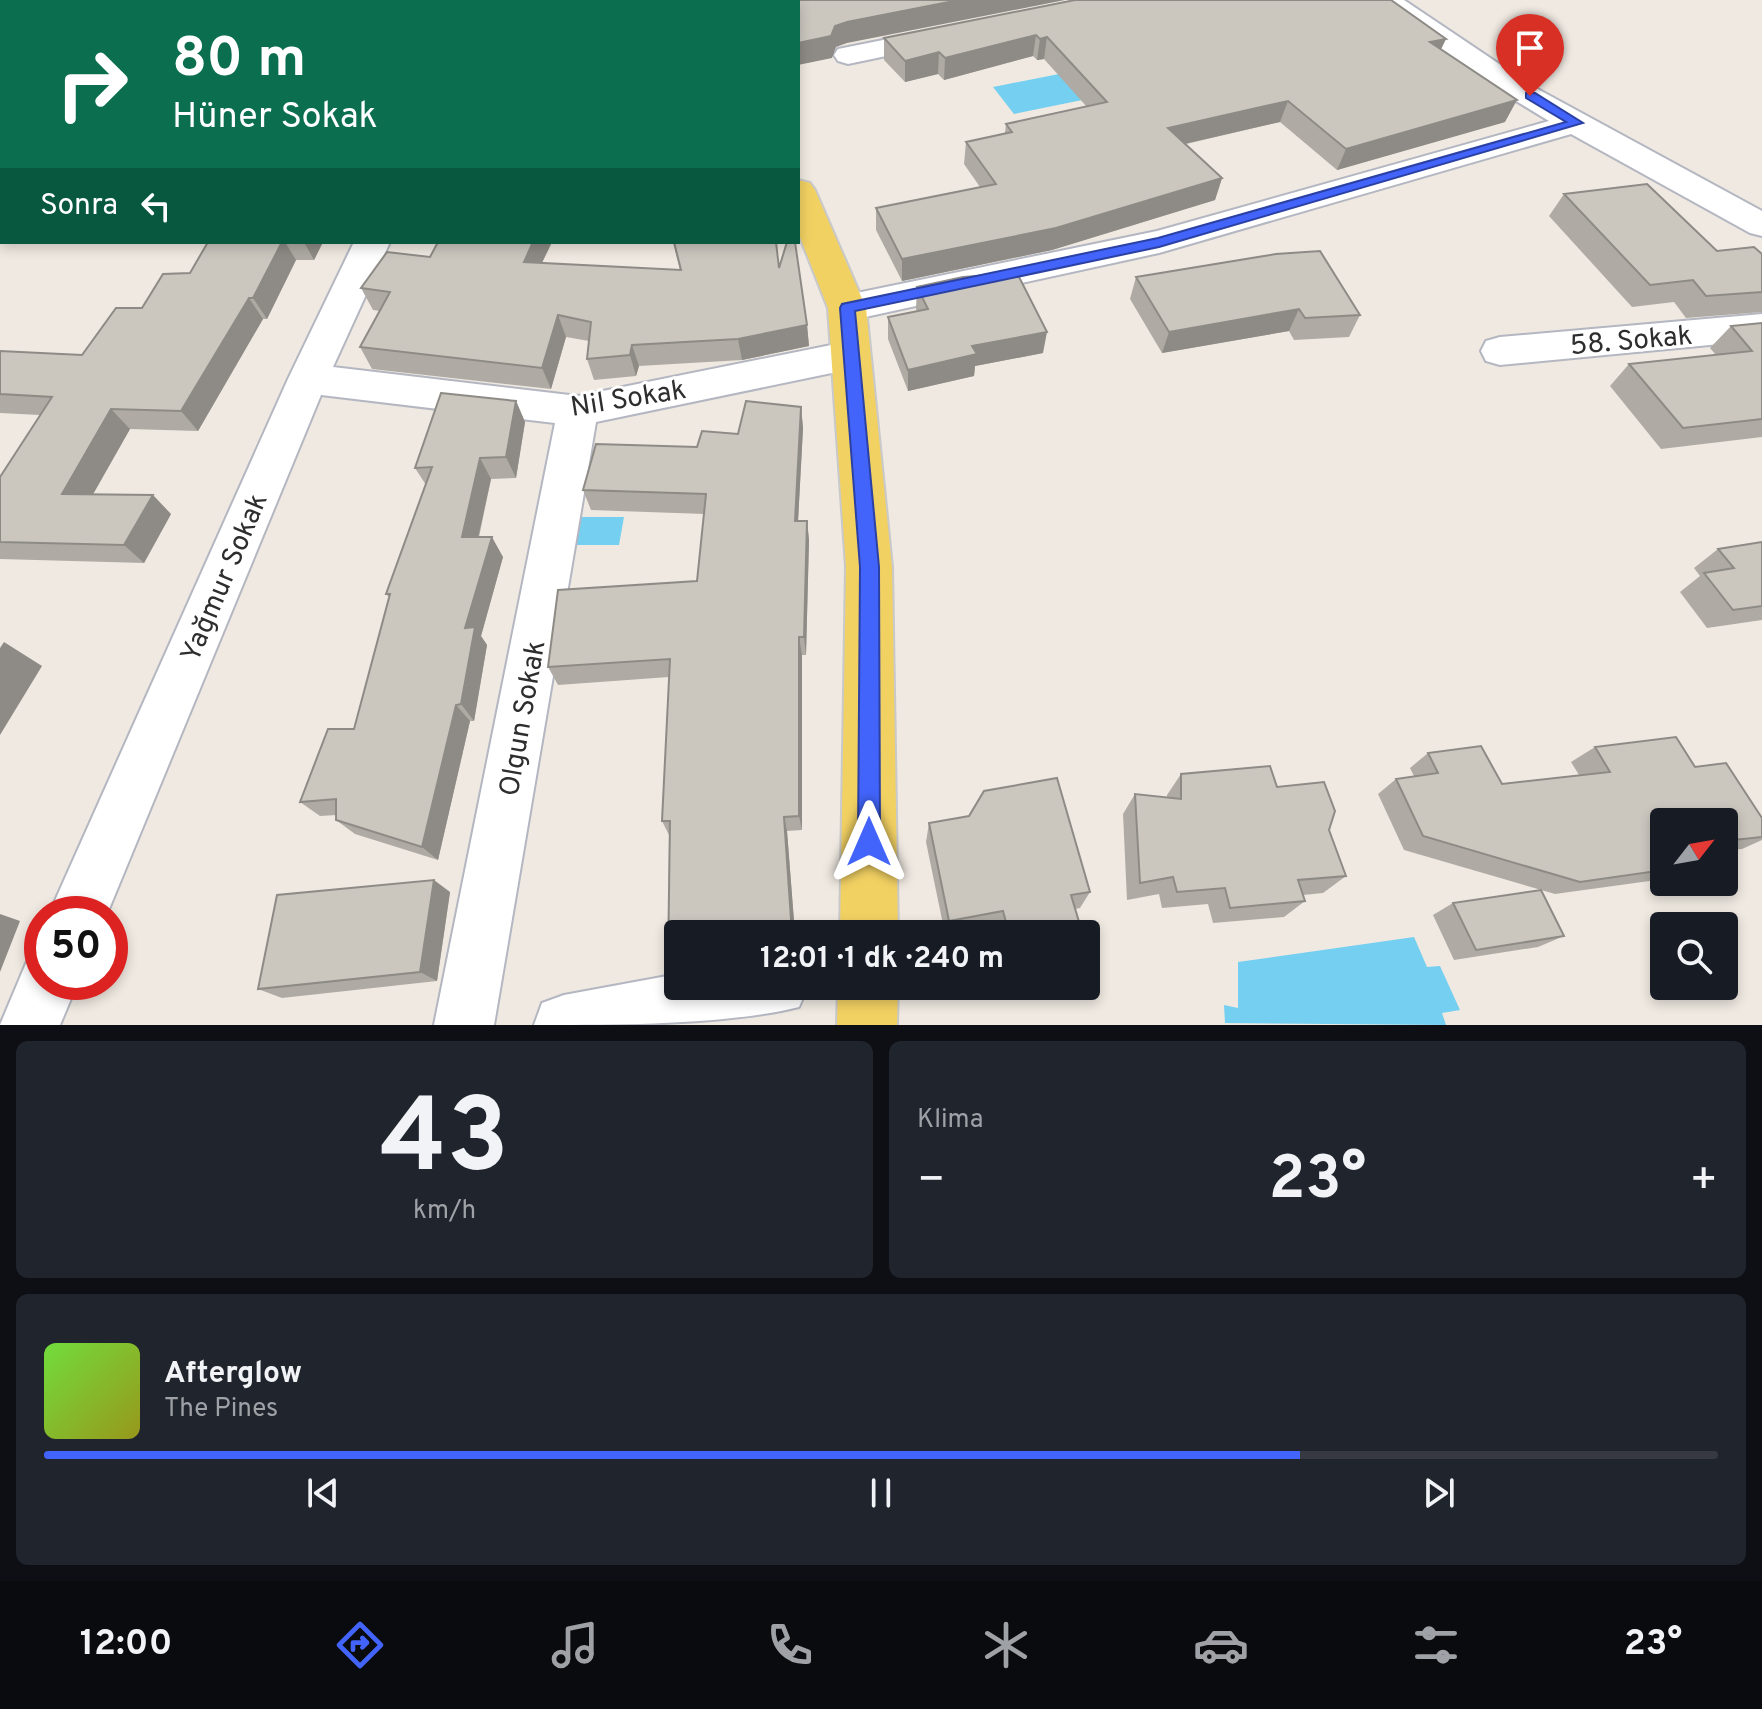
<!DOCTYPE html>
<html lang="tr">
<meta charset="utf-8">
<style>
:root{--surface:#171b24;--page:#20242c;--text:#f1f3f6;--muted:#9ea1a6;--line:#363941;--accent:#4264fb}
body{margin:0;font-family:Overpass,sans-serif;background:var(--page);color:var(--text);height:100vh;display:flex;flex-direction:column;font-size:30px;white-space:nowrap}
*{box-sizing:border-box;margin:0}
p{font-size:26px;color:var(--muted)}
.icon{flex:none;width:44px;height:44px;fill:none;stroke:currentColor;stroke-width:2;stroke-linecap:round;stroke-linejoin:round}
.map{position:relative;height:1025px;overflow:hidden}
.details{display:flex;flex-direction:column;gap:16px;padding:16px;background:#0d0f14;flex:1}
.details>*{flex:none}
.guide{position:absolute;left:0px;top:0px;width:800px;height:244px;box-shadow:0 4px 12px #0003;background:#0b6e4f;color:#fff;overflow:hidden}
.needle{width:52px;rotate:59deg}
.buttons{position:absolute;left:1650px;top:808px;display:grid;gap:16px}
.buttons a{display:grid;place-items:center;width:88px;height:88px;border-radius:8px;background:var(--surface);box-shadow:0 4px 12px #0003;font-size:40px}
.speed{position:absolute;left:24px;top:896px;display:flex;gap:16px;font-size:40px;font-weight:700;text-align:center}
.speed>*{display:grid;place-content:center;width:104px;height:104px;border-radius:50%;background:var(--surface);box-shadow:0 4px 12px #0003;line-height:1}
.speed .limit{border:12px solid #d22;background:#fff;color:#111}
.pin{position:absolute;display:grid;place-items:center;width:68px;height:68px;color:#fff;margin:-82px -34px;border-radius:50% 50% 50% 0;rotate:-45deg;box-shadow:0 0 8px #0007}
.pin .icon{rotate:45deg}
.me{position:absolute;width:88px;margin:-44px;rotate:0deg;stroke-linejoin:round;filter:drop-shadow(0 0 6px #0008)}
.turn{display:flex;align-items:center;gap:28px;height:168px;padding:0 40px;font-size:36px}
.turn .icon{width:104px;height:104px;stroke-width:2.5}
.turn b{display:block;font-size:56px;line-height:68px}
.then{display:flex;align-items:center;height:76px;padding:0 40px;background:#0003;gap:16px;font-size:30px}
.big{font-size:60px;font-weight:700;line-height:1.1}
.details .tile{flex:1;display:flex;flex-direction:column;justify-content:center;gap:12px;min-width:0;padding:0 28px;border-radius:12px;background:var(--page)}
.details .dial{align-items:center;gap:0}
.dial b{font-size:104px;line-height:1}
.song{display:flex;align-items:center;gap:24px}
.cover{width:96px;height:96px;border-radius:12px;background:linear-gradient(135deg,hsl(100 70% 55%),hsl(60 70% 35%))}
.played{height:8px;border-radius:4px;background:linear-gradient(90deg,var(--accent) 75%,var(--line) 75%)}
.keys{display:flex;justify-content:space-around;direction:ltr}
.heat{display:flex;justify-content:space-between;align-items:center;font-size:44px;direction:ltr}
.details .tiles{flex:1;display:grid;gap:16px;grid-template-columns:1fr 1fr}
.tile:last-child{grid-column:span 2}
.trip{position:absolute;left:664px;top:920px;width:436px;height:80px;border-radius:8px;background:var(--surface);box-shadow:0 4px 12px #0003;font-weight:700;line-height:80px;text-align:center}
.tab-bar{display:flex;height:128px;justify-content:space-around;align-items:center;background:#090b0e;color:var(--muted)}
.tab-bar .icon{width:56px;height:56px}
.tab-bar .active{color:var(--accent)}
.tab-bar b{font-size:36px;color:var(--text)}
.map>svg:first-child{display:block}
</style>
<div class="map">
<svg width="1762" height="1025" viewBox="0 0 1762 1025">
<rect width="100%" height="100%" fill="#efe9e1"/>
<!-- water -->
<g fill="#75cff0">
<path d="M 0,0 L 186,0 L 2,2 L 0,244 Z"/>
<path d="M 1175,51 L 1200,76 L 1014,114 L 993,87 Z"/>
<path d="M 576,517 L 624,517 L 619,545 L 569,545 Z"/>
<path d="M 1414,937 L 1427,967 L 1440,966 L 1460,1010 L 1442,1013 L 1446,1025 L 1225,1023 L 1224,1005 L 1238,1008 L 1238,962 Z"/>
</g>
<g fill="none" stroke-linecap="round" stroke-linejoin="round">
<defs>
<g id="minor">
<path d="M 1373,0 L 1404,0 L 1532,86 L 1762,211 L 1762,236 L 1750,233 L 1571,134 L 1159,253 L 847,321 L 834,317 L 828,308 L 834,299 L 847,295 L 1157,231 L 1549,121 L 1465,70 L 1420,39 Z"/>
<path d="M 943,28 L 953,30 L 957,36 L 953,42 L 848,64 L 838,61 L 834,55 L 838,49 Z"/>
<path d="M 354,242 L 390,242 L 333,367 L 578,396 L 851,341 L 865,345 L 870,355 L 865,365 L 851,369 L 596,422 L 494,1025 L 434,1025 L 555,423 L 321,395 L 107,914 L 49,914 L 288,379 Z"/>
<path d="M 1762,314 L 1762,340 L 1500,365 L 1486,361 L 1481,351 L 1486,341 L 1500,337 Z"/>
<path d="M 42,955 L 42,982 L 78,982 L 60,1025 L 0,1025 L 27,961 Z"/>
<path d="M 678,974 L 678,986 L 808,986 L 799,1007 C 727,1025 613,1025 534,1025 L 542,1003 L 564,995 Z"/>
</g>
<g id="major">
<path d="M 662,0 L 690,0 L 691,2 L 663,2 Z"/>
<path d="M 798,180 L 810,183 L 815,190 L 866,308 L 892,567 L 898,934 L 840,934 L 846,567 L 828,308 L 798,232 Z"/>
<path d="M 838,986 L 898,986 L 897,1025 L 837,1025 Z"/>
</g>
</defs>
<!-- minor casing -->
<use href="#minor" stroke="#b4b7c1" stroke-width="4"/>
<!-- major casing -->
<use href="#major" stroke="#c9c9c9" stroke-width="4"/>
<!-- minor -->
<use href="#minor" fill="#fff" fill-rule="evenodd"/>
<!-- major -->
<use href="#major" fill="#f2d163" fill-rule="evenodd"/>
</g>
<!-- wall -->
<g fill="#afaba4">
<path d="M 249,0 L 479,0 L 456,2 L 248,2 Z"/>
<path d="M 1075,0 L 1441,50 L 1505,122 L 1337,170 L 1280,122 L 1186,144 L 1222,178 L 1215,200 L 1052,250 L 902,281 L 876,230 L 876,208 L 980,187 L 964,164 L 966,142 L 1005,133 L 1006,124 L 1087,107 L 1044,59 L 1037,60 L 1033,56 L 944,80 L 938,74 L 905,82 L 884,60 L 884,38 Z"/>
<path d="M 1564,194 L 1717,251 L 1762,254 L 1762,312 L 1686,318 L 1674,302 L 1632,307 L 1549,216 Z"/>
<path d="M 208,242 L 323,242 L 314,260 L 296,260 L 267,319 L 263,319 L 198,431 L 130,429 L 93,494 L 171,514 L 144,563 L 0,559 L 0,477 L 40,415 L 0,413 L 0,351 L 82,355 L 190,273 Z"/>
<path d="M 438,242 L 552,242 L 542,263 L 680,270 L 673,242 L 776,242 L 779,268 L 807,325 L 809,346 L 742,360 L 639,366 L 636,376 L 594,380 L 587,359 L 589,341 L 566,337 L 551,389 L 372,369 L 360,347 L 380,311 L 373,310 L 361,288 L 430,257 Z"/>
<path d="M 1136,277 L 1360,315 L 1349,337 L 1294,340 L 1289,331 L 1162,353 L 1130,299 Z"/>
<path d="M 917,287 L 1043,353 L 975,366 L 974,376 L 908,391 L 888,339 L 888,317 L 917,311 L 916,309 Z"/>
<path d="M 1762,323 L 1762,437 L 1661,449 L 1610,386 L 1629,364 L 1716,355 L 1710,348 L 1731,326 Z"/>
<path d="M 516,401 L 525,422 L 516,478 L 491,479 L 479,537 L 503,557 L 481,636 L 487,645 L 474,721 L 470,721 L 438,860 L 355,834 L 336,820 L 336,815 L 320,816 L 300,802 L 354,729 L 389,597 L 386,594 L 426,485 L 415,468 Z"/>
<path d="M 801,407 L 803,428 L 798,521 L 807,521 L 809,540 L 806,655 L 802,655 L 802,830 L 787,831 L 795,934 L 678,934 L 678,972 L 668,962 L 669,835 L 662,821 L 669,677 L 558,685 L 548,667 L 697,581 L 704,514 L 591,510 L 583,490 L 738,434 Z"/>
<path d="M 1762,542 L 1762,620 L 1707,628 L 1680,592 L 1700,576 L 1694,568 L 1718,549 Z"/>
<path d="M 1595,747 L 1695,767 L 1762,818 L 1762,840 L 1742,849 L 1728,850 L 1735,860 L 1724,865 L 1724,822 L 1664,822 L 1664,879 L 1555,894 L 1404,850 L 1378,794 L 1396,779 L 1414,776 L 1410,768 L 1428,753 L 1502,784 L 1579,775 L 1571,762 Z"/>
<path d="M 1181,774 L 1277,787 L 1329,830 L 1346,876 L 1323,893 L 1303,895 L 1305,901 L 1284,917 L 1213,923 L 1208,904 L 1162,908 L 1159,894 L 1127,900 L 1123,814 L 1135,794 L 1167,798 L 1167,795 Z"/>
<path d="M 929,823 L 1090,892 L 1080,908 L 1075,909 L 1080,925 L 1074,934 L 999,934 L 997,927 L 956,934 L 945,934 L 926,842 Z"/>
<path d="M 450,892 L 437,981 L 282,998 L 258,989 Z"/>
<path d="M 1453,903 L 1564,936 L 1538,947 L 1454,960 L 1433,915 Z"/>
</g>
<!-- shaded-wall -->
<g fill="#8e8b86">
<path d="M 341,0 L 362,0 L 363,2 L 340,2 Z"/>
<path d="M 959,0 L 1065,0 L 847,43 L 836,47 L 832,58 L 798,65 L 798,43 L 835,26 L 847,22 Z"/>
<path d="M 1036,35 L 1033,56 L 944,80 L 945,58 Z"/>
<path d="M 1047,37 L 1044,59 L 1037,60 L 1040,39 Z"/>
<path d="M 1446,39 L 1436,60 L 1430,42 Z"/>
<path d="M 939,52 L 938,74 L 905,82 L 905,61 Z"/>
<path d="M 1517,100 L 1505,122 L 1337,170 L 1346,149 Z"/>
<path d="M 1288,101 L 1280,122 L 1162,149 L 1168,128 Z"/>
<path d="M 1222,178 L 1215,200 L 1052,250 L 902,281 L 902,259 Z"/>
<path d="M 282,242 L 285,242 L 296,260 L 267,319 L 253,298 Z"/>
<path d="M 304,242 L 323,242 L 314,260 Z"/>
<path d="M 533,242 L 552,242 L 532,283 L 524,262 Z"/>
<path d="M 249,298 L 263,319 L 198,431 L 181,411 Z"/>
<path d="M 1299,309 L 1289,331 L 1162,353 L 1169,332 Z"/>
<path d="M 558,315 L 566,337 L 551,389 L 542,368 Z"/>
<path d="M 807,325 L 809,346 L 742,360 L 738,339 Z"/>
<path d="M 1047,332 L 1043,353 L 975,366 L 974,376 L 908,391 L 908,370 L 972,346 Z"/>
<path d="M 632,345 L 639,366 L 636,376 L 630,355 Z"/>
<path d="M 516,401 L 525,422 L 516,478 L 506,457 Z"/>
<path d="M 801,407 L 803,428 L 797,541 L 795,521 Z"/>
<path d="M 111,409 L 130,429 L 83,512 L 62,494 Z"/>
<path d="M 480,458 L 491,479 L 474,556 L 462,537 Z"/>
<path d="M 153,495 L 171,514 L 144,563 L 124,545 Z"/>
<path d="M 807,521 L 809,540 L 806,655 L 804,637 Z"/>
<path d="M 492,537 L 503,557 L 481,636 L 487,645 L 474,721 L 461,704 L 465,628 Z"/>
<path d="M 799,637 L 802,655 L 802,830 L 799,816 Z"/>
<path d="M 4,642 L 42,666 L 0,735 L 0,648 Z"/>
<path d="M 456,705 L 470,721 L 438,860 L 422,847 Z"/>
<path d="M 784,817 L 787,831 L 795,934 L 792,934 Z"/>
<path d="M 434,880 L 450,892 L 437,981 L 420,972 Z"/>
<path d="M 0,914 L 20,921 L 0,972 Z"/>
</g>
<!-- building -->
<g fill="#cbc7bf" stroke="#8e8b86" stroke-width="2">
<path d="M 249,0 L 341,0 L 340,2 L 248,2 Z"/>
<path d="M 715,0 L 959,0 L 847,22 L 835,26 L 831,36 L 798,43 L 798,2 L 716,2 Z"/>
<path d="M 1075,0 L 1391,0 L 1446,39 L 1430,42 L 1517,100 L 1346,149 L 1288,101 L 1168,128 L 1222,178 L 1056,228 L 902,259 L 876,208 L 996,184 L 966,142 L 1012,132 L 1006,124 L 1107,102 L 1047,37 L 1040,39 L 1036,35 L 945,58 L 939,52 L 905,61 L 884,38 Z"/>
<path d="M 1647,184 L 1717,251 L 1754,247 L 1762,254 L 1762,292 L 1706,296 L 1693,280 L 1650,285 L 1564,194 Z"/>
<path d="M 208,242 L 282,242 L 253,298 L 249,298 L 181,411 L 111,409 L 62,494 L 153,495 L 124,545 L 0,542 L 0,477 L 52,397 L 0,394 L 0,351 L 82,355 L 116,308 L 142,308 L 163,274 L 190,273 Z"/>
<path d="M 438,242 L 533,242 L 524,262 L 681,270 L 674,242 L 776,242 L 779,268 L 787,242 L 795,242 L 807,325 L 738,339 L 632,345 L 630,355 L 587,359 L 591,322 L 558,315 L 542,368 L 360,347 L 390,292 L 361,288 L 387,252 L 430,257 Z"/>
<path d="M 1320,251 L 1360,315 L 1305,318 L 1299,309 L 1169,332 L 1136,277 L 1276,254 Z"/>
<path d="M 1017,273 L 1047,332 L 972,346 L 977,354 L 908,370 L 888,317 L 928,309 L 917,287 L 963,277 Z"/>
<path d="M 1762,323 L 1762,419 L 1683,428 L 1629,364 L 1752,351 L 1731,326 Z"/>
<path d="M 441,393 L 516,401 L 506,457 L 480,458 L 462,537 L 492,537 L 465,628 L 475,627 L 461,704 L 456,705 L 422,847 L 336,820 L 336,799 L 300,802 L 328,729 L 354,729 L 390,594 L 386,594 L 432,467 L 415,468 Z"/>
<path d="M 746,401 L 801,407 L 795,521 L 807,521 L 804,637 L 799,637 L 799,816 L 784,817 L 792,934 L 678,934 L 678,964 L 673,964 L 668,962 L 670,821 L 662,821 L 670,659 L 548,667 L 558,590 L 697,581 L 706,494 L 583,490 L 596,444 L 697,447 L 702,431 L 738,434 Z"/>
<path d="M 1762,542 L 1762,606 L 1733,610 L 1704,573 L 1734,568 L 1718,549 Z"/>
<path d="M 1676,737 L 1695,767 L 1726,763 L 1762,818 L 1762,837 L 1724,841 L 1724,822 L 1664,822 L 1664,870 L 1580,882 L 1423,836 L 1396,779 L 1438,773 L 1428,753 L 1481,746 L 1502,784 L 1610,772 L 1595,747 Z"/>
<path d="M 1270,766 L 1277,787 L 1324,782 L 1335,811 L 1329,830 L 1346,876 L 1298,880 L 1305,901 L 1230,908 L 1225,888 L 1177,892 L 1173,877 L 1140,883 L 1135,794 L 1181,799 L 1181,774 Z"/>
<path d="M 1057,778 L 1090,892 L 1071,895 L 1080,925 L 1032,934 L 1009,934 L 1003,911 L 949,921 L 929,823 L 969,816 L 984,791 Z"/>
<path d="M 1724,843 L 1735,860 L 1724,862 Z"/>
<path d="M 434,880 L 420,972 L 258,989 L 277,895 Z"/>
<path d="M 1541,890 L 1564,936 L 1476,950 L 1453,903 Z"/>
</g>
<!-- route -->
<path fill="#4264fb" stroke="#2b41a3" stroke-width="2" d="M 1526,93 L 1535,93 L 1583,123 L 1159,247 L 855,311 L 879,567 L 880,842 L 877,850 L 869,854 L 861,850 L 858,842 L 860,567 L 840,308 L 842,304 L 1158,238 L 1566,122 L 1526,98 Z"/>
<g text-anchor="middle" stroke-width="6" stroke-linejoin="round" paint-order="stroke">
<!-- street labels -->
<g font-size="28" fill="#2e2e2e" stroke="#fff">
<text transform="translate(1631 339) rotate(-5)" y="10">58. Sokak</text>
<text transform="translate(628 397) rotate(-9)" y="10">Nil Sokak</text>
<text transform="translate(223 577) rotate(-67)" y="10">Yağmur Sokak</text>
<text transform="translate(521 718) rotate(-80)" y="10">Olgun Sokak</text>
</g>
</g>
</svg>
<div class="buttons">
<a><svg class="needle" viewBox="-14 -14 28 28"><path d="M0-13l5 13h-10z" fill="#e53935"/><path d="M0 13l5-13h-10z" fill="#9ea1a6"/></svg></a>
<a><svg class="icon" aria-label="search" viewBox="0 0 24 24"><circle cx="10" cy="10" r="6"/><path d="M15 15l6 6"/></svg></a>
</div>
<div class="speed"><div class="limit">50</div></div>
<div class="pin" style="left:1530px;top:96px;background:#d93025"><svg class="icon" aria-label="arrive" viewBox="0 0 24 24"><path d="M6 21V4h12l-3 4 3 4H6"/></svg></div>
<svg class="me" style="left:869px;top:842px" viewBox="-20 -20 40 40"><path d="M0-17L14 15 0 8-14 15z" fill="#4264fb" stroke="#fff" stroke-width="4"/></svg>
<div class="trip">12:01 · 1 dk · 240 m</div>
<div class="guide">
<div class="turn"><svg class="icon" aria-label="right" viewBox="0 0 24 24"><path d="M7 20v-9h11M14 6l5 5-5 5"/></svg><div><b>80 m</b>Hüner Sokak</div></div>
<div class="then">Sonra<svg class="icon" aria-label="left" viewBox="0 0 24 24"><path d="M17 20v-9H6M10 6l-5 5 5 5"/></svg></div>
</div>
</div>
<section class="details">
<div class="tiles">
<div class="tile dial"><b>43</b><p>km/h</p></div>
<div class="tile"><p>Klima</p>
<div class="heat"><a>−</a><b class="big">23°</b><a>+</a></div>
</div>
<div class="tile">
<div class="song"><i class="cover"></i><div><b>Afterglow</b><p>The Pines</p></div></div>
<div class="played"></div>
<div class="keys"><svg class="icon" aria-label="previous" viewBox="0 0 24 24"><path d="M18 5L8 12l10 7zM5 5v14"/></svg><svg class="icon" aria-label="pause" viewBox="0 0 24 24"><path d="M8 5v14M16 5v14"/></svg><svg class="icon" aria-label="next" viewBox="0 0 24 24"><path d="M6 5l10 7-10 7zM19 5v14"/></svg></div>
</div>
</div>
</section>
<nav class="tab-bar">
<b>12:00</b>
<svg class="icon active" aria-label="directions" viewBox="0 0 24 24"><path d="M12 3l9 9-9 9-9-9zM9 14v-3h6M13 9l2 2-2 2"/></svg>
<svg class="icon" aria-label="music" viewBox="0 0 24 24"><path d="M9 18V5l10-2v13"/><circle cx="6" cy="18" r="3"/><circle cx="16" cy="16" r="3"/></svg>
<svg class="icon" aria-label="phone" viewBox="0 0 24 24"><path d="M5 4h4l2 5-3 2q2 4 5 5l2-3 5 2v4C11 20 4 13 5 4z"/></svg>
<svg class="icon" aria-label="climate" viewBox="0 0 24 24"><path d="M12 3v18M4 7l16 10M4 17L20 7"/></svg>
<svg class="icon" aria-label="car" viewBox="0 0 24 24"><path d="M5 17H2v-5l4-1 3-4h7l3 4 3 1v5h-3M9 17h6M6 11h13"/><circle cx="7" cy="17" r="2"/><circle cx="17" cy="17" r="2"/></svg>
<svg class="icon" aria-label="filters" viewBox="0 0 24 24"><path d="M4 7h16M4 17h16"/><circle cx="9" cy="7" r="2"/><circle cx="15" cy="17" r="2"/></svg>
<b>23°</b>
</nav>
